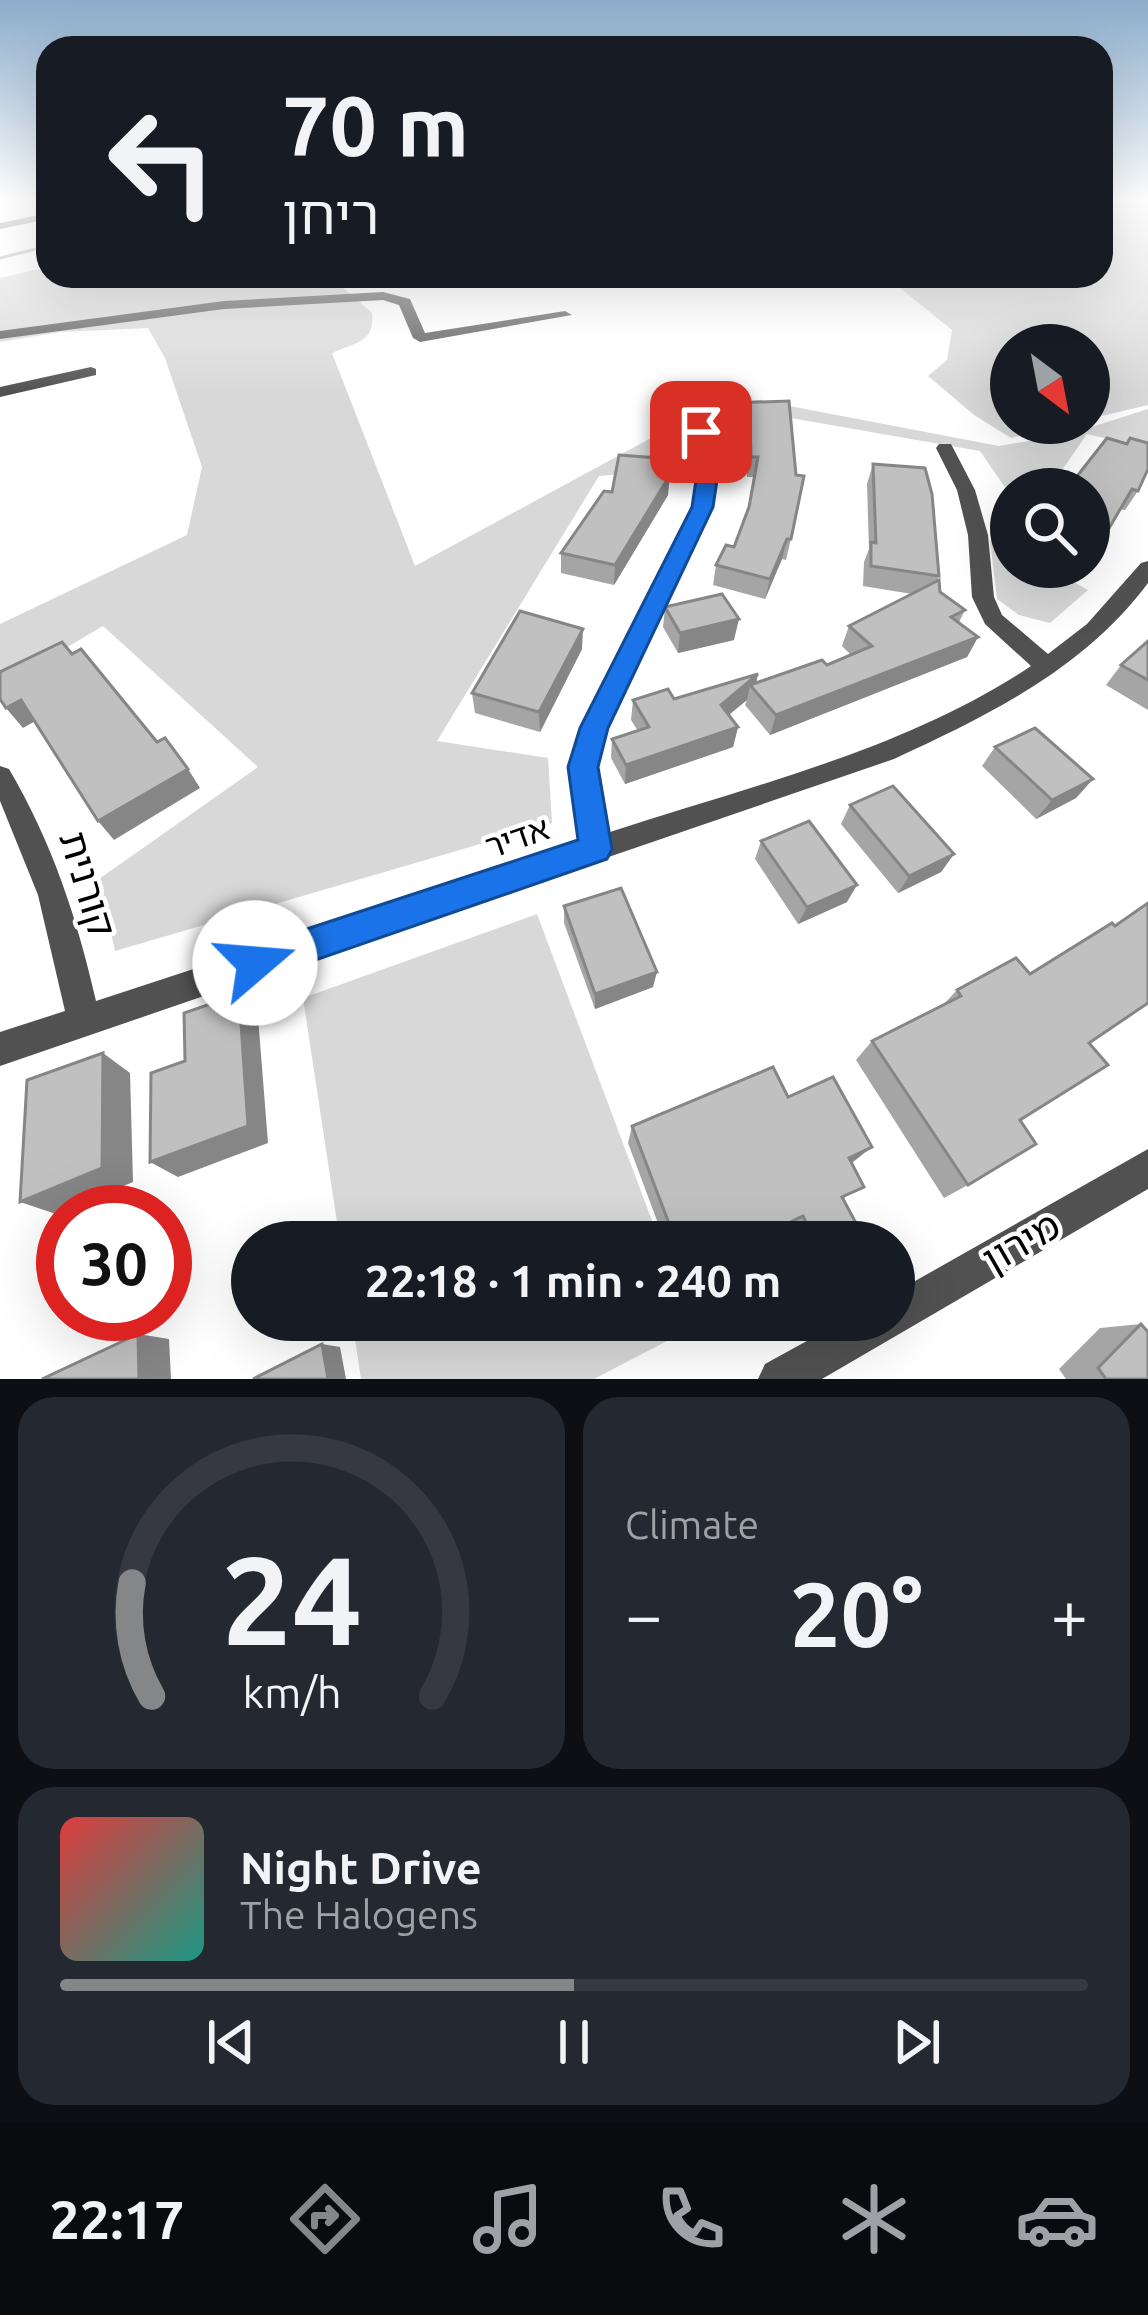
<!DOCTYPE html>
<meta charset="utf-8">
<style>
:root{--surface:#171b24;--page:#242831;--text:#f1f3f6;--muted:#9ea1a6;--line:#363941;--accent:#858687}
body{margin:0;font-family:Ubuntu,"Noto Sans Hebrew",sans-serif;background:var(--page);color:var(--text);height:100vh;display:flex;flex-direction:column;font-size:45px;white-space:nowrap}
*{box-sizing:border-box;margin:0}
p{font-size:39px;color:var(--muted)}
.icon{flex:none;width:66px;height:66px;fill:none;stroke:currentColor;stroke-width:2;stroke-linecap:round;stroke-linejoin:round}
.map{position:relative;height:1379px;overflow:hidden}
.sheet{display:flex;flex-direction:column;gap:18px;padding:18px;background:#0d0f14;flex:1}
.sheet>*{flex:none}
.hud{position:absolute;left:36px;top:36px;width:1077px;height:252px;border-radius:36px;box-shadow:0 12px 48px #0002;background:#171b24;color:var(--text);overflow:hidden}
.needle{width:78px;rotate:148deg}
.buttons{position:absolute;left:990px;top:324px;display:grid;gap:24px}
.buttons a{display:grid;place-items:center;width:120px;height:120px;border-radius:50%;background:var(--surface);box-shadow:0 12px 48px #0002;font-size:60px}
.speed{position:absolute;left:36px;top:1185px;display:flex;gap:24px;font-size:60px;font-weight:700;text-align:center}
.speed>*{display:grid;place-content:center;width:156px;height:156px;border-radius:50%;background:var(--surface);box-shadow:0 12px 48px #0002;line-height:1}
.speed .limit{border:18px solid #d22;background:#fff;color:#111}
.pin{position:absolute;display:grid;place-items:center;width:102px;height:102px;color:#fff;margin:-51px;border-radius:24px;box-shadow:0 6px 18px #0006}
.me{position:absolute;width:132px;margin:-66px;rotate:72deg;stroke-linejoin:round;filter:drop-shadow(0 0 9px #0008)}
.turn{display:flex;align-items:center;gap:42px;height:252px;padding:0 48px;font-size:54px}
.turn .icon{width:156px;height:156px;stroke-width:2.5}
.turn b{display:block;font-size:84px;line-height:102px}
.big{font-size:90px;font-weight:700;line-height:1.1}
.sheet .widget{flex:1;display:flex;flex-direction:column;justify-content:center;gap:18px;min-width:0;padding:0 42px;border-radius:36px;background:var(--page)}
.sheet .dial{align-items:center;gap:0}
.dial svg{height:312px;overflow:visible;fill:none;stroke:var(--line);stroke-width:7;stroke-linecap:round;text-anchor:middle}
.dial text{fill:var(--text);stroke:none}
.song{display:flex;align-items:center;gap:36px}
.cover{width:144px;height:144px;border-radius:18px;background:linear-gradient(135deg,hsl(0 70% 55%),hsl(170 70% 35%))}
.played{height:12px;border-radius:6px;background:linear-gradient(90deg,var(--accent) 50%,var(--line) 50%)}
.keys{display:flex;justify-content:space-around;direction:ltr}
.heat{display:flex;justify-content:space-between;align-items:center;font-size:66px;direction:ltr}
.sheet .tiles{flex:1;display:grid;gap:18px;grid-template-columns:1fr 1fr}
.widget:last-child{grid-column:span 2}
.trip{position:absolute;left:231px;top:1221px;width:684px;height:120px;border-radius:60px;background:var(--surface);box-shadow:0 12px 48px #0002;font-weight:700;line-height:120px;text-align:center}
.dock{display:flex;height:192px;justify-content:space-around;align-items:center;background:#090b0e;color:var(--muted)}
.dock .icon{width:84px;height:84px}
.dock .active{color:var(--accent)}
.dock b{font-size:54px;color:var(--text)}
.map>svg:first-child{display:block}
</style>
<div class="map">
<svg width="1148" height="1379" viewBox="0 0 1148 1379">
<rect width="100%" height="100%" fill="#fff"/>
<!-- green -->
<g fill="#d8d8d8">
<path d="M 1101,200 L 1148,200 L 1148,405 L 1089,419 L 1089,345 L 1011,345 L 1011,423 L 1073,423 L 1011,438 L 974,415 L 928,376 L 947,360 L 952,330 L 900,288 L 869,276 L 1101,276 Z"/>
<path d="M 48,267 L 48,276 L 163,276 L 183,282 L 283,276 L 338,283 L 372,313 C 375,343 355,342 332,353 L 415,566 L 664,431 L 758,400 L 999,446 L 1070,434 L 1148,409 L 1148,448 L 1087,434 L 1049,489 L 1011,489 L 1011,496 L 980,451 L 779,416 L 695,423 L 698,468 L 599,476 L 437,741 L 548,758 L 552,823 L 115,951 L 99,879 L 258,767 L 103,626 L 0,687 L 0,624 L 187,535 L 202,467 L 165,358 L 148,328 L 61,332 L 0,342 L 0,278 Z"/>
<path d="M 996,538 L 1011,547 L 1011,567 L 1047,567 L 1088,590 L 1050,623 L 1019,615 L 997,599 L 990,541 Z"/>
<path d="M 537,914 L 660,1242 L 340,1242 L 303,998 Z"/>
<path d="M 352,1320 L 689,1320 L 692,1328 L 594,1379 L 361,1379 Z"/>
</g>
<g fill="none" stroke-linecap="round" stroke-linejoin="round">
<!-- stream -->
<path stroke="#9f9f9f" stroke-width="3" d="M 0,258 L 48,246"/>
<!-- street -->
<g fill="#515151" fill-rule="evenodd">
<path d="M 383,292 L 410,299 L 425,333 L 565,311 L 572,315 L 420,342 L 413,338 L 399,305 L 383,300 L 224,309 L 0,339 L 0,331 L 224,301 Z"/>
<path d="M 91,367 L 96,369 L 96,375 L 0,397 L 0,387 Z"/>
<path d="M 701,427 L 709,432 L 716,480 L 712,507 L 607,728 L 596,767 L 607,833 C 750,786 905,750 1031,666 L 985,624 L 972,597 L 968,535 L 957,490 L 936,448 L 939,444 L 951,444 L 975,490 L 988,535 L 994,597 L 1002,615 L 1048,654 L 1087,624 L 1141,563 L 1148,561 L 1148,583 C 1084,669 989,715 894,759 L 0,1066 L 0,1032 L 65,1011 L 38,895 L 0,801 L 0,766 L 9,769 C 52,842 77,918 96,1001 L 581,842 L 570,767 L 581,728 L 694,507 L 698,480 L 693,432 Z"/>
<path d="M 1148,1149 L 1148,1189 L 822,1379 L 758,1379 L 765,1364 L 845,1320 L 894,1320 L 894,1293 Z"/>
</g>
<!-- secondary -->
<path fill="#1e1e1e" fill-rule="evenodd" d="M 48,213 L 48,219 L 0,229 L 0,223 Z"/>
</g>
<!-- wall -->
<g fill="#a5a5a5">
<path d="M 789,401 L 791,539 L 786,560 L 782,559 L 765,599 L 713,585 L 716,565 L 734,547 L 749,508 L 754,477 L 747,477 L 746,443 L 736,443 L 728,422 L 731,403 Z"/>
<path d="M 1107,438 L 1138,491 L 1125,510 L 1120,509 L 1089,561 L 1089,489 Z"/>
<path d="M 873,464 L 939,576 L 937,581 L 940,592 L 965,610 L 959,622 L 978,637 L 967,657 L 770,735 L 745,705 L 747,700 L 729,715 L 738,727 L 733,747 L 625,784 L 611,758 L 612,739 L 638,731 L 631,720 L 633,700 L 674,699 L 758,674 L 756,684 L 827,665 L 851,655 L 842,646 L 849,626 L 912,594 L 863,586 L 864,562 L 869,549 L 867,484 Z"/>
<path d="M 612,492 L 668,495 L 614,585 L 561,573 L 561,553 Z"/>
<path d="M 1065,567 L 1086,567 L 1081,574 Z"/>
<path d="M 665,607 L 734,640 L 678,653 L 663,627 Z"/>
<path d="M 1148,641 L 1148,710 L 1106,685 L 1121,665 Z"/>
<path d="M 582,649 L 540,732 L 475,713 L 472,693 Z"/>
<path d="M 995,747 L 1093,779 L 1076,798 L 1036,819 L 982,766 Z"/>
<path d="M 850,805 L 954,854 L 941,872 L 898,893 L 841,824 Z"/>
<path d="M 761,841 L 847,902 L 798,924 L 755,859 Z"/>
<path d="M 564,906 L 653,987 L 595,1009 L 564,923 Z"/>
<path d="M 957,990 L 1089,1043 L 1020,1120 L 968,1185 L 944,1198 L 856,1060 L 872,1041 L 943,1005 Z"/>
<path d="M 788,1097 L 851,1163 L 844,1201 L 857,1242 L 795,1242 L 788,1227 L 757,1242 L 665,1242 L 628,1143 L 632,1126 Z"/>
<path d="M 1141,1324 L 1148,1379 L 1066,1379 L 1059,1369 L 1100,1328 Z"/>
</g>
<!-- shaded-wall -->
<g fill="#868686">
<path d="M 670,475 L 668,495 L 614,585 L 615,565 Z"/>
<path d="M 787,539 L 782,559 L 765,599 L 770,579 Z"/>
<path d="M 739,619 L 734,640 L 678,653 L 680,633 Z"/>
<path d="M 583,629 L 582,649 L 540,732 L 539,712 Z"/>
<path d="M 978,637 L 967,657 L 770,735 L 776,715 Z"/>
<path d="M 758,674 L 754,690 L 750,685 L 747,700 L 717,724 L 721,705 Z"/>
<path d="M 21,700 L 37,720 L 23,728 L 6,708 Z"/>
<path d="M 738,727 L 733,747 L 625,784 L 626,765 Z"/>
<path d="M 188,769 L 200,788 L 114,840 L 98,821 Z"/>
<path d="M 1093,779 L 1076,798 L 1036,819 L 1052,800 Z"/>
<path d="M 954,854 L 941,872 L 898,893 L 909,876 Z"/>
<path d="M 857,885 L 847,902 L 798,924 L 807,907 Z"/>
<path d="M 657,972 L 653,987 L 595,1009 L 595,994 Z"/>
<path d="M 239,994 L 258,1017 L 268,1143 L 178,1177 L 150,1162 Z"/>
<path d="M 103,1053 L 130,1073 L 133,1182 L 56,1214 L 20,1202 Z"/>
<path d="M 872,1147 L 853,1162 L 831,1173 L 849,1158 Z"/>
<path d="M 803,1216 L 788,1227 L 757,1242 L 748,1242 Z"/>
<path d="M 138,1334 L 169,1339 L 171,1379 L 139,1379 Z"/>
<path d="M 322,1344 L 340,1347 L 346,1379 L 328,1379 Z"/>
</g>
<!-- building -->
<g fill="#c0c0c0" stroke="#868686" stroke-width="3">
<path d="M 789,401 L 796,475 L 804,476 L 791,539 L 787,539 L 770,579 L 716,565 L 726,545 L 734,547 L 749,507 L 758,457 L 751,457 L 750,423 L 739,424 L 731,403 Z"/>
<path d="M 1107,438 L 1127,444 L 1130,438 L 1148,443 L 1148,469 L 1138,491 L 1132,489 L 1094,554 L 1089,552 L 1089,489 L 1067,489 Z"/>
<path d="M 619,455 L 671,459 L 670,475 L 615,565 L 561,553 L 604,491 L 612,492 Z"/>
<path d="M 873,464 L 925,468 L 932,494 L 939,576 L 871,566 L 871,542 L 876,543 Z"/>
<path d="M 939,580 L 940,592 L 965,610 L 951,617 L 978,637 L 776,715 L 750,685 L 822,660 L 827,665 L 872,646 L 849,626 Z"/>
<path d="M 722,594 L 739,619 L 680,633 L 665,607 Z"/>
<path d="M 520,611 L 583,629 L 539,712 L 472,693 Z"/>
<path d="M 1148,641 L 1148,680 L 1121,665 Z"/>
<path d="M 62,642 L 72,654 L 81,649 L 157,742 L 165,738 L 188,769 L 98,821 L 21,700 L 6,708 L 0,699 L 0,672 Z"/>
<path d="M 758,674 L 721,705 L 738,727 L 626,765 L 612,739 L 649,727 L 633,700 L 668,689 L 674,699 Z"/>
<path d="M 1035,728 L 1093,779 L 1052,800 L 995,747 Z"/>
<path d="M 893,786 L 954,854 L 909,876 L 850,805 Z"/>
<path d="M 809,821 L 857,885 L 807,907 L 761,841 Z"/>
<path d="M 621,888 L 657,972 L 595,994 L 564,906 Z"/>
<path d="M 1148,903 L 1148,1003 L 1089,1043 L 1108,1065 L 1020,1120 L 1036,1144 L 968,1185 L 872,1041 L 961,996 L 957,990 L 1016,958 L 1030,974 L 1112,923 L 1115,926 Z"/>
<path d="M 239,994 L 248,1126 L 150,1162 L 151,1073 L 185,1061 L 184,1013 Z"/>
<path d="M 103,1053 L 102,1168 L 20,1202 L 27,1080 Z"/>
<path d="M 773,1067 L 788,1097 L 833,1077 L 872,1147 L 849,1158 L 864,1187 L 842,1197 L 864,1238 L 856,1242 L 815,1242 L 803,1216 L 748,1242 L 676,1242 L 632,1126 Z"/>
<path d="M 1141,1324 L 1148,1332 L 1148,1379 L 1106,1379 L 1098,1368 Z"/>
<path d="M 138,1334 L 139,1379 L 42,1379 Z"/>
<path d="M 322,1344 L 328,1379 L 253,1379 Z"/>
</g>
<!-- sky -->
<linearGradient id="sky" x2="0" y2="1"><stop stop-color="#8baccb"/><stop offset="0.51" stop-color="#fff"/><stop offset="1" stop-color="#fff" stop-opacity="0"/></linearGradient>
<rect width="1148" height="393" fill="url(#sky)"/>
<!-- route -->
<path fill="#1a73e8" stroke="#114b97" stroke-width="3" d="M 701,426 L 710,432 L 717,480 L 713,507 L 608,728 L 598,767 L 612,849 L 607,859 L 255,981 L 242,976 L 237,963 L 242,951 L 255,946 L 578,840 L 568,767 L 580,728 L 692,507 L 696,480 L 691,432 Z"/>
<g text-anchor="middle" stroke-width="9" stroke-linejoin="round" paint-order="stroke">
<!-- street labels -->
<g font-size="33" fill="#000" stroke="#fff">
<text transform="translate(517 837) rotate(-19)" y="12">אדיר</text>
</g>
<!-- near-street labels -->
<g font-size="39" fill="#000" stroke="#fff">
<text transform="translate(88 884) rotate(73)" y="14">קורנית</text>
<text transform="translate(1021 1242) rotate(-30)" y="14">מירון</text>
</g>
</g>
</svg>
<div class="buttons">
<a><svg class="needle" viewBox="-14 -14 28 28"><path d="M0-13l5 13h-10z" fill="#e53935"/><path d="M0 13l5-13h-10z" fill="#9ea1a6"/></svg></a>
<a><svg class="icon" aria-label="search" viewBox="0 0 24 24"><circle cx="10" cy="10" r="6"/><path d="M15 15l6 6"/></svg></a>
</div>
<div class="speed"><div class="limit">30</div></div>
<div class="pin" style="left:701px;top:432px;background:#d93025"><svg class="icon" aria-label="arrive" viewBox="0 0 24 24"><path d="M6 21V4h12l-3 4 3 4H6"/></svg></div>
<svg class="me" style="left:255px;top:963px" viewBox="-20 -20 40 40"><circle r="19" fill="#fff"/><path d="M0-13L10 11 0 6-10 11z" fill="#1a73e8"/></svg>
<div class="trip">22:18 · 1 min · 240 m</div>
<div class="hud">
<div class="turn"><svg class="icon" aria-label="left" viewBox="0 0 24 24"><path d="M17 20v-9H6M10 6l-5 5 5 5"/></svg><div><b>70 m</b>ריחן</div></div>
</div>
</div>
<section class="sheet">
<div class="tiles">
<div class="widget dial"><svg viewBox="0 0 100 80">
<path d="M14 69A42 42 0 1 1 86 69"/>
<path d="M14 69A42 42 0 0 1 9 40" stroke="#858687"/>
<text x="50" y="56" font-size="32" font-weight="700">24</text>
<text x="50" y="72" font-size="11">km/h</text>
</svg></div>
<div class="widget"><p>Climate</p>
<div class="heat"><a>−</a><b class="big">20°</b><a>+</a></div>
</div>
<div class="widget">
<div class="song"><i class="cover"></i><div><b>Night Drive</b><p>The Halogens</p></div></div>
<div class="played"></div>
<div class="keys"><svg class="icon" aria-label="previous" viewBox="0 0 24 24"><path d="M18 5L8 12l10 7zM5 5v14"/></svg><svg class="icon" aria-label="pause" viewBox="0 0 24 24"><path d="M8 5v14M16 5v14"/></svg><svg class="icon" aria-label="next" viewBox="0 0 24 24"><path d="M6 5l10 7-10 7zM19 5v14"/></svg></div>
</div>
</div>
</section>
<nav class="dock">
<b>22:17</b>
<svg class="icon active" aria-label="directions" viewBox="0 0 24 24"><path d="M12 3l9 9-9 9-9-9zM9 14v-3h6M13 9l2 2-2 2"/></svg>
<svg class="icon" aria-label="music" viewBox="0 0 24 24"><path d="M9 18V5l10-2v13"/><circle cx="6" cy="18" r="3"/><circle cx="16" cy="16" r="3"/></svg>
<svg class="icon" aria-label="phone" viewBox="0 0 24 24"><path d="M5 4h4l2 5-3 2q2 4 5 5l2-3 5 2v4C11 20 4 13 5 4z"/></svg>
<svg class="icon" aria-label="climate" viewBox="0 0 24 24"><path d="M12 3v18M4 7l16 10M4 17L20 7"/></svg>
<svg class="icon" aria-label="car" viewBox="0 0 24 24"><path d="M5 17H2v-5l4-1 3-4h7l3 4 3 1v5h-3M9 17h6M6 11h13"/><circle cx="7" cy="17" r="2"/><circle cx="17" cy="17" r="2"/></svg>
</nav>
